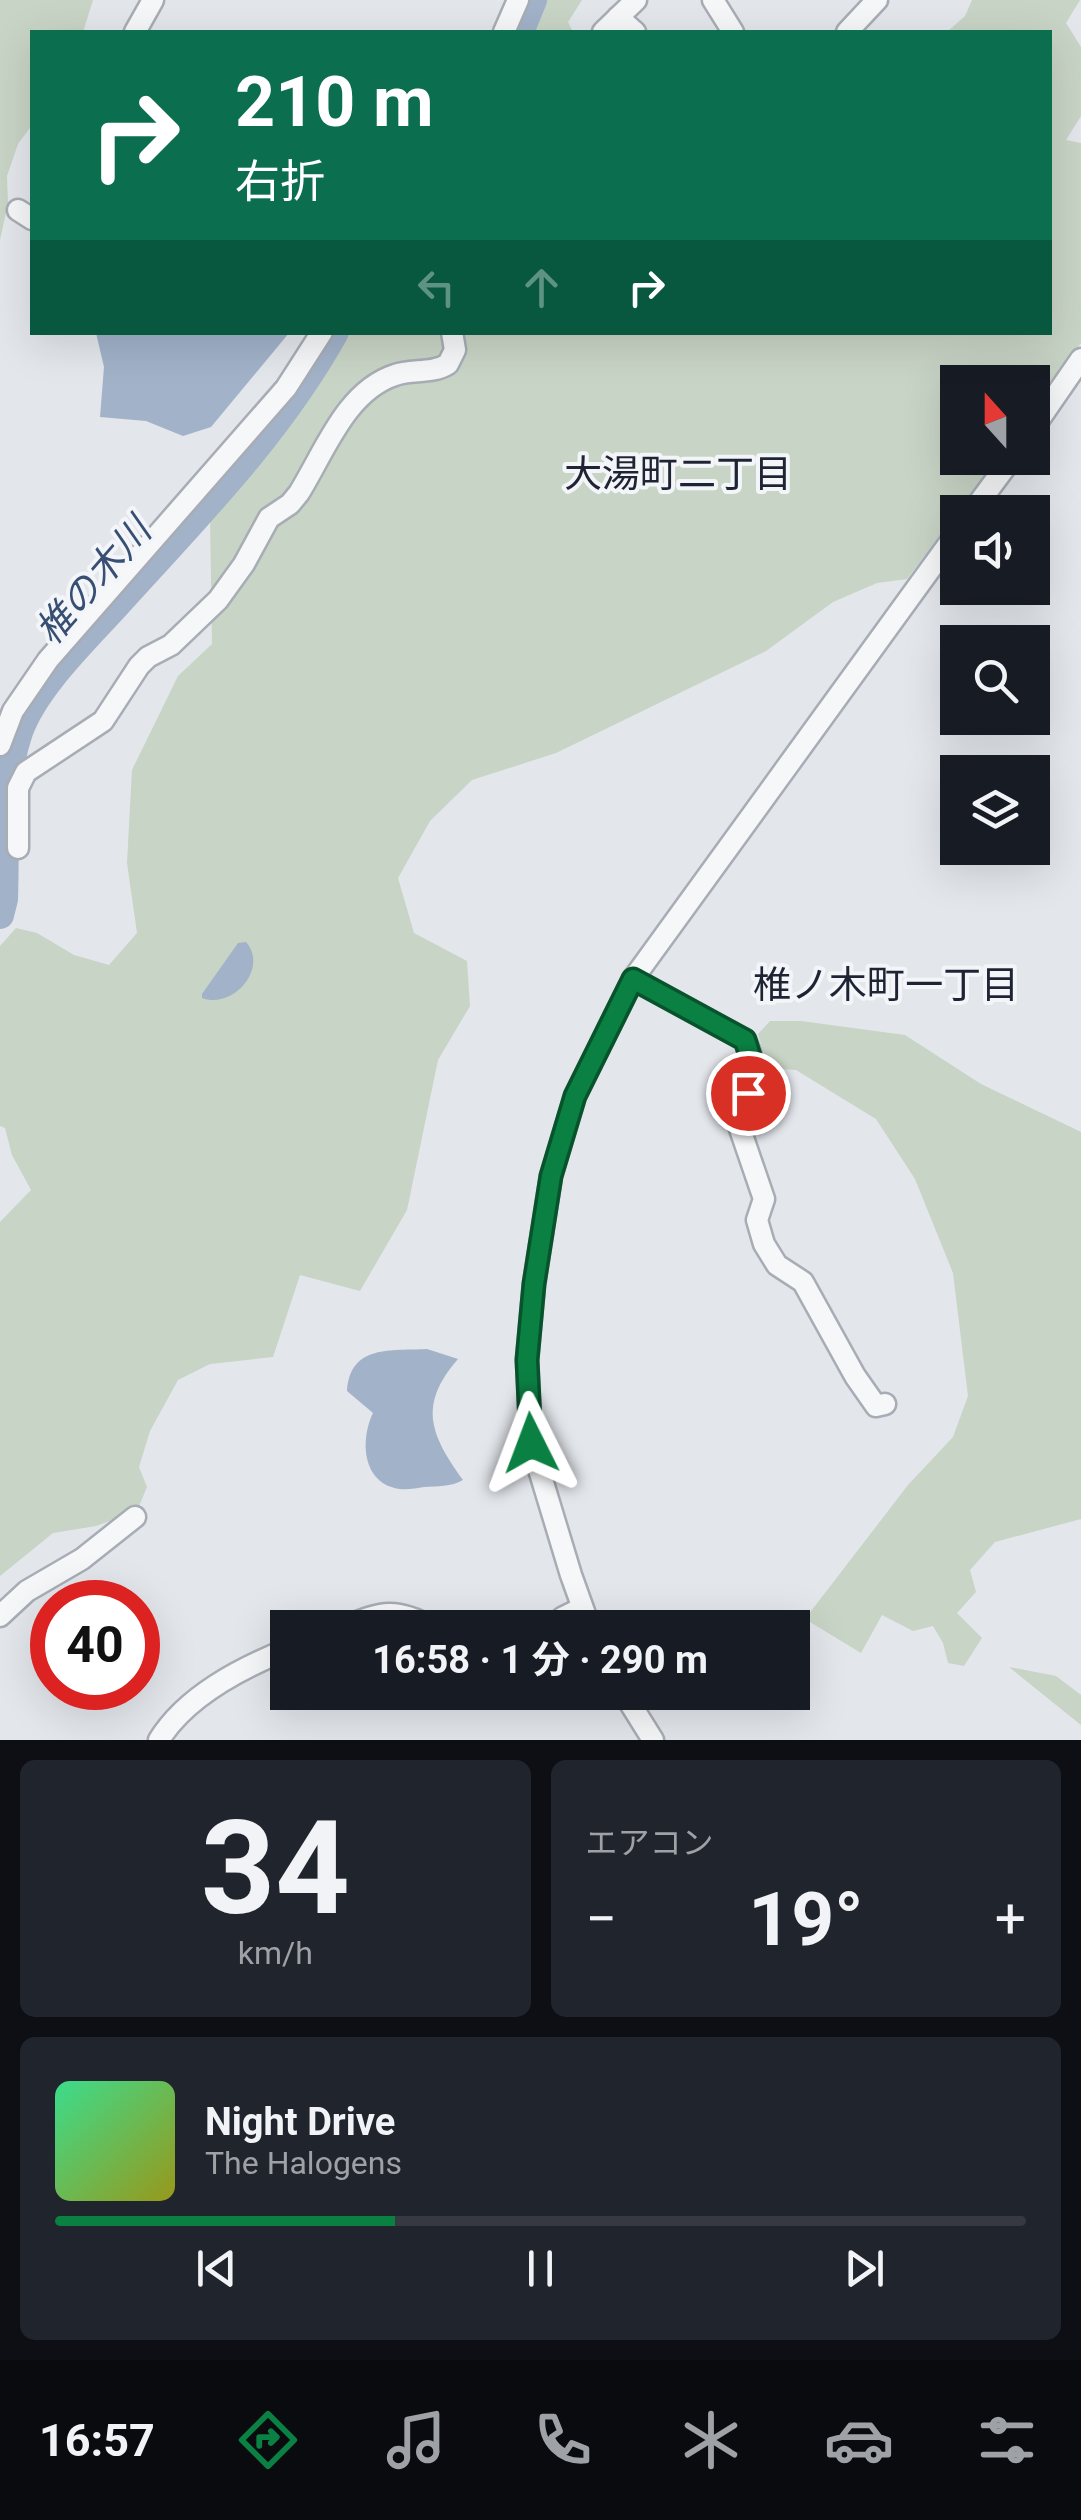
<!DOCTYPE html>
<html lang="ja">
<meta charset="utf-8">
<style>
:root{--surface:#171b24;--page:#20242c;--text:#f1f3f6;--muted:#9ea1a6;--line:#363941;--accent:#0b8043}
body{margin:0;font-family:Roboto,"Noto Sans JP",sans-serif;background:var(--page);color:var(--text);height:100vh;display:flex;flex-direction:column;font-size:38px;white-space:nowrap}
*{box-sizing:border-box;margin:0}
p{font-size:32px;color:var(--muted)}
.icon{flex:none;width:55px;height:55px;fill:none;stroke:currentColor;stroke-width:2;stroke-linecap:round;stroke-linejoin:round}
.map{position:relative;height:1740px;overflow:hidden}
.sheet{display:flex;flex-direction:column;gap:20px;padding:20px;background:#0d0f14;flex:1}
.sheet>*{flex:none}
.banner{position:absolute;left:30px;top:30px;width:1022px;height:305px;border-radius:0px;box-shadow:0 10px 40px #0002;background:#0b6e4f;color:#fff;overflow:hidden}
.needle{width:65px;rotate:339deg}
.tools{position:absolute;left:940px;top:365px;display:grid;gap:20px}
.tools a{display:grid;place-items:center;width:110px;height:110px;border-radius:0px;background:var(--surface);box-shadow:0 10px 40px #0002;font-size:50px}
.speed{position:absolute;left:30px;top:1580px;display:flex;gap:20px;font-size:50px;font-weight:700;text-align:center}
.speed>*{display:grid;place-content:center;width:130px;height:130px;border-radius:50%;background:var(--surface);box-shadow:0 10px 40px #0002;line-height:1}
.speed .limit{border:15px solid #d22;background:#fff;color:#111}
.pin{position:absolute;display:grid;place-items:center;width:85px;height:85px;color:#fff;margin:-42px;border:5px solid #fff;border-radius:50%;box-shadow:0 2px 10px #0007}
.me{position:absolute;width:110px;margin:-55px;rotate:357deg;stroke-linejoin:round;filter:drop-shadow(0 0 8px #0008)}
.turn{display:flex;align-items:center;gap:35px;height:210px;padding:0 40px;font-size:45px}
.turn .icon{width:130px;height:130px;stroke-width:2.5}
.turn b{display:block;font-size:70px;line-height:85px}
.lanes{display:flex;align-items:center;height:95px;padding:0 40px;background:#0003;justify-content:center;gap:50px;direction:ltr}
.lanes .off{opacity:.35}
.big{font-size:75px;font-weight:700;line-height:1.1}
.sheet .card{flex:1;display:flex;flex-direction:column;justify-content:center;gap:15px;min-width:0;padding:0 35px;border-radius:15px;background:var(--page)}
.sheet .dial{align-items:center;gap:0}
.dial b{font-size:130px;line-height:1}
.song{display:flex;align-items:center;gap:30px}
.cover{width:120px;height:120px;border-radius:15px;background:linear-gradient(135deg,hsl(150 70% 55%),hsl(60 70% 35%))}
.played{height:10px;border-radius:5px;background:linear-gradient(90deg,var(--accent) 35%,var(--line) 35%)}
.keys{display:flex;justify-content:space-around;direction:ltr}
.heat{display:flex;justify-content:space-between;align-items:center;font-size:55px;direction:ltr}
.sheet .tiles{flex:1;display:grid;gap:20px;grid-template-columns:1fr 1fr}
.card:last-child{grid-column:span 2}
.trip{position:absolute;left:270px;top:1610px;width:540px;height:100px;border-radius:0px;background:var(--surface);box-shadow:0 10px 40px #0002;font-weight:700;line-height:100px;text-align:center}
.tabs{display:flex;height:160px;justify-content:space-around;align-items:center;background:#090b0e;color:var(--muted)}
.tabs .icon{width:70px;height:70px}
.tabs .on{color:var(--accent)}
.tabs b{font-size:45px;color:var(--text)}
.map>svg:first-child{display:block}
</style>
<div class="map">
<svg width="1081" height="1740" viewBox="0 0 1081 1740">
<rect width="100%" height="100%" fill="#e3e6eb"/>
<!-- green -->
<g fill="#c8d4c5">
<path d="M 0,0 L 93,0 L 83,32 L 32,32 L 32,125 L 18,144 L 7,176 L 8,203 L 0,240 Z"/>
<path d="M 535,0 L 582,0 L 568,22 L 573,32 L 522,32 Z"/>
<path d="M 972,0 L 1080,0 L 1066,23 L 1081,47 L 1081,116 L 1066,140 L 1081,143 L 1081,343 L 1033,409 L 1032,382 L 958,382 L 958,458 L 997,458 L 907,579 L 877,583 L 833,602 L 766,651 L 556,753 L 472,780 L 430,821 L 398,878 L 414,933 L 467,961 L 470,1006 L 438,1060 L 407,1210 L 360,1291 L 300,1275 L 273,1357 L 210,1364 L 178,1380 L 150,1431 L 139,1467 L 147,1487 L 137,1511 L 96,1526 L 53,1533 L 0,1576 L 0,1222 L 31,1190 L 12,1155 L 5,1128 L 0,1126 L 0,946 L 16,928 L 37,933 L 74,955 L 109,965 L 137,933 L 127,863 L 132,770 L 178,676 L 212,644 L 210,515 L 344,333 L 1050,332 L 1050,32 L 947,32 L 965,16 Z"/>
<path d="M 770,1021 L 801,1021 L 905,1035 L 981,1084 L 1081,1132 L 1081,1519 L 995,1542 L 970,1570 L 976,1592 L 957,1613 L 982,1638 L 964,1666 L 948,1663 L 943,1643 L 933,1626 L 913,1631 L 882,1615 L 861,1653 L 805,1619 L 908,1485 L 953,1437 L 968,1396 L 953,1273 L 915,1179 L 876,1119 L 796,1070 L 768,1068 L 758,1034 Z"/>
<path d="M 1009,1667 L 1056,1676 L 1081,1695 L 1081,1725 Z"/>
</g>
<!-- water -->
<g fill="#a1b2c9">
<path d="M 96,333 L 289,333 L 211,427 L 183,436 L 146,421 L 100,417 L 104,367 Z"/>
<path d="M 246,942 C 269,968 233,1010 202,998 L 202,994 L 238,943 Z"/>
<path d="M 427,1349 L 458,1359 C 418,1405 430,1434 463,1480 C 451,1487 437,1486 424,1487 C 417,1488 407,1490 400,1489 C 362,1484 360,1440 373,1413 L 347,1391 C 350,1344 392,1351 427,1349 Z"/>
</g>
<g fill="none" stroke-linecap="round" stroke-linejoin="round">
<!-- river -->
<g stroke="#a1b2c9" stroke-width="28">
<path d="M 520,32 L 533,0"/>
<path d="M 0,915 L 4,899 C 6,844 1,785 19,732 C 36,685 88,637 121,600 C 198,515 279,433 335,332"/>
</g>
<defs>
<g id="minor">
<path d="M 713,0 L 733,32"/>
<path d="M 618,17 L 635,32"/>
<path d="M 135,32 L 153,0"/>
<path d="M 504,32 L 518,0"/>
<path d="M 603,32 L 636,0"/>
<path d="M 847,32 L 877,0"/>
<path d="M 18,210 L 32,219"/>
<path d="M 1032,430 L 1081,359"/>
<path d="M 972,512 L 1012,458"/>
<path d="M 0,745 L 13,711 L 48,660 L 286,388 L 322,332"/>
<path d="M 18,848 L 18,788 L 26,772 L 103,721 L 139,666 L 148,657 L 171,645 L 218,600 L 244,564 L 269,518 L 290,504 L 299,493 C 325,451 346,391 395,375 C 412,369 432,374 448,364 L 455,350 L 452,332"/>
<path d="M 633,979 L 745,1040 C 765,1080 741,1089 739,1126 L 764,1199 L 757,1220 L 764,1244 L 777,1265 L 803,1282 L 855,1376 L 876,1406 L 885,1404"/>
<path d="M 0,1616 L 27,1591 L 82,1559 L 135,1517"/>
<path d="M 341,1628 C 381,1613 393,1606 433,1628"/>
<path d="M 558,1628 L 562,1618 L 582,1608"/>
<path d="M 590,1628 L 571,1575 L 531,1443 L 527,1360 L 534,1284 L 551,1176 L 575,1096 L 633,979 L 958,531"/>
<path d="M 623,1692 L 653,1740"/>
<path d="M 159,1740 C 186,1696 241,1668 288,1649"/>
</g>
</defs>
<!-- minor casing -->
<use href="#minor" stroke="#a8adb5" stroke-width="25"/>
<!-- minor -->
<use href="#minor" stroke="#f6f7f9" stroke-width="20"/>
</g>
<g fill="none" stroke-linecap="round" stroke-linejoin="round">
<defs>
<path id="route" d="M 531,1443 L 527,1360 L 534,1284 L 551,1176 L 575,1096 L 633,979 L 745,1040 L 755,1072 L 748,1093"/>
</defs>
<!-- route casing -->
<use href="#route" stroke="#07532c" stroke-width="25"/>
<!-- route -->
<use href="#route" stroke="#0b8043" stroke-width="18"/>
</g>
<g text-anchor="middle" stroke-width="8" stroke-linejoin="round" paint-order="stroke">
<!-- neighbourhood labels -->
<g font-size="38" fill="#1e2433" stroke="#f3f5f8">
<text x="678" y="487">大湯町二丁目</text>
<text x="886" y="998">椎ノ木町一丁目</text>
</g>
<!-- water labels -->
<g font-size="38" font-style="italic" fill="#384f74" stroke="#f3f5f8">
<text transform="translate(93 581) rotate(-49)" y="13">椎の木川</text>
</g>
</g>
</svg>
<div class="tools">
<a><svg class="needle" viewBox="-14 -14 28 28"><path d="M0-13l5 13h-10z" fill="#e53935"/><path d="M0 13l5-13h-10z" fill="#9ea1a6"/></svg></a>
<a><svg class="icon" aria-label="sound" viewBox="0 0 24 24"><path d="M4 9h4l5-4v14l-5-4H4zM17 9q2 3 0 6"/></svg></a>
<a><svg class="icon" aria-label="search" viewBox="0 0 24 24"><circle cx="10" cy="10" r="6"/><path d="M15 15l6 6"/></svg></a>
<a><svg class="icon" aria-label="layers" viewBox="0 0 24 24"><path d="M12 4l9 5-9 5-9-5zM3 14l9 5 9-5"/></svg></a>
</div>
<div class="speed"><div class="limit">40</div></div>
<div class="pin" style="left:748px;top:1093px;background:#d93025"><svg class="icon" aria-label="arrive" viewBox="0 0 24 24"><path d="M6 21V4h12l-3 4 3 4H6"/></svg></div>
<svg class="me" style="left:531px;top:1443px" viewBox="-20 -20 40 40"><path d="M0-17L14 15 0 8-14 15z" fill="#0b8043" stroke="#fff" stroke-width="4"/></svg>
<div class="trip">16:58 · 1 分 · 290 m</div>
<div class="banner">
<div class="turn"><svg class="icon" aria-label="right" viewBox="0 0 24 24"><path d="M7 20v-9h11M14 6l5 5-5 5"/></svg><div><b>210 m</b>右折</div></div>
<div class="lanes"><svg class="icon off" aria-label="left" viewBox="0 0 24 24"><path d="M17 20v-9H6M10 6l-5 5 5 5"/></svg><svg class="icon off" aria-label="ahead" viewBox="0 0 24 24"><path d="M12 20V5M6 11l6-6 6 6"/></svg><svg class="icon" aria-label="right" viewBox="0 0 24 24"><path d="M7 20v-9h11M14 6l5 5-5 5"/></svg></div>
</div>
</div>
<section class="sheet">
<div class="tiles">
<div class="card dial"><b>34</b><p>km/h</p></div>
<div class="card"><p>エアコン</p>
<div class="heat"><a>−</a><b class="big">19°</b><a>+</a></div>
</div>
<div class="card">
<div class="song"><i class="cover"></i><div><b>Night Drive</b><p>The Halogens</p></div></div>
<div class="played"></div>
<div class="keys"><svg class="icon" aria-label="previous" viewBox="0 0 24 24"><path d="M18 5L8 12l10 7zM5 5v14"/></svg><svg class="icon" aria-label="pause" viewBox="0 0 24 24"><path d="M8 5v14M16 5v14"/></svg><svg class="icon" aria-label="next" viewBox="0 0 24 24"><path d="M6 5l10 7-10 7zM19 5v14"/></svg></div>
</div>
</div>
</section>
<nav class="tabs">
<b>16:57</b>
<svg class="icon on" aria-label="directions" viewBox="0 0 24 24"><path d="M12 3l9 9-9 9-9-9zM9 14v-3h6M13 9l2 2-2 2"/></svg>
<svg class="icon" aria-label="music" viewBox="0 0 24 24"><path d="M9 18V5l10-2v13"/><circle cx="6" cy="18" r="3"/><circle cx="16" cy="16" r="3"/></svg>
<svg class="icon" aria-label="phone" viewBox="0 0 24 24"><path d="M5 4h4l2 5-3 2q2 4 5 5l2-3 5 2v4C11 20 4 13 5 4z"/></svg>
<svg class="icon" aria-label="climate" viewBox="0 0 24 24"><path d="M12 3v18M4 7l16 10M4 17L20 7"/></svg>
<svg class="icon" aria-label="car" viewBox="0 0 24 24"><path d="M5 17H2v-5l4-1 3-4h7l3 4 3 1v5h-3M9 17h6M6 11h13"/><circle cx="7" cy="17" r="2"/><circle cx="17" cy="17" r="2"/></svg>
<svg class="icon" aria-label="filters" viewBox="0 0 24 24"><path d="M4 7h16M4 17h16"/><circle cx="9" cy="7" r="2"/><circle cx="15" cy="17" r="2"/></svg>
</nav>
